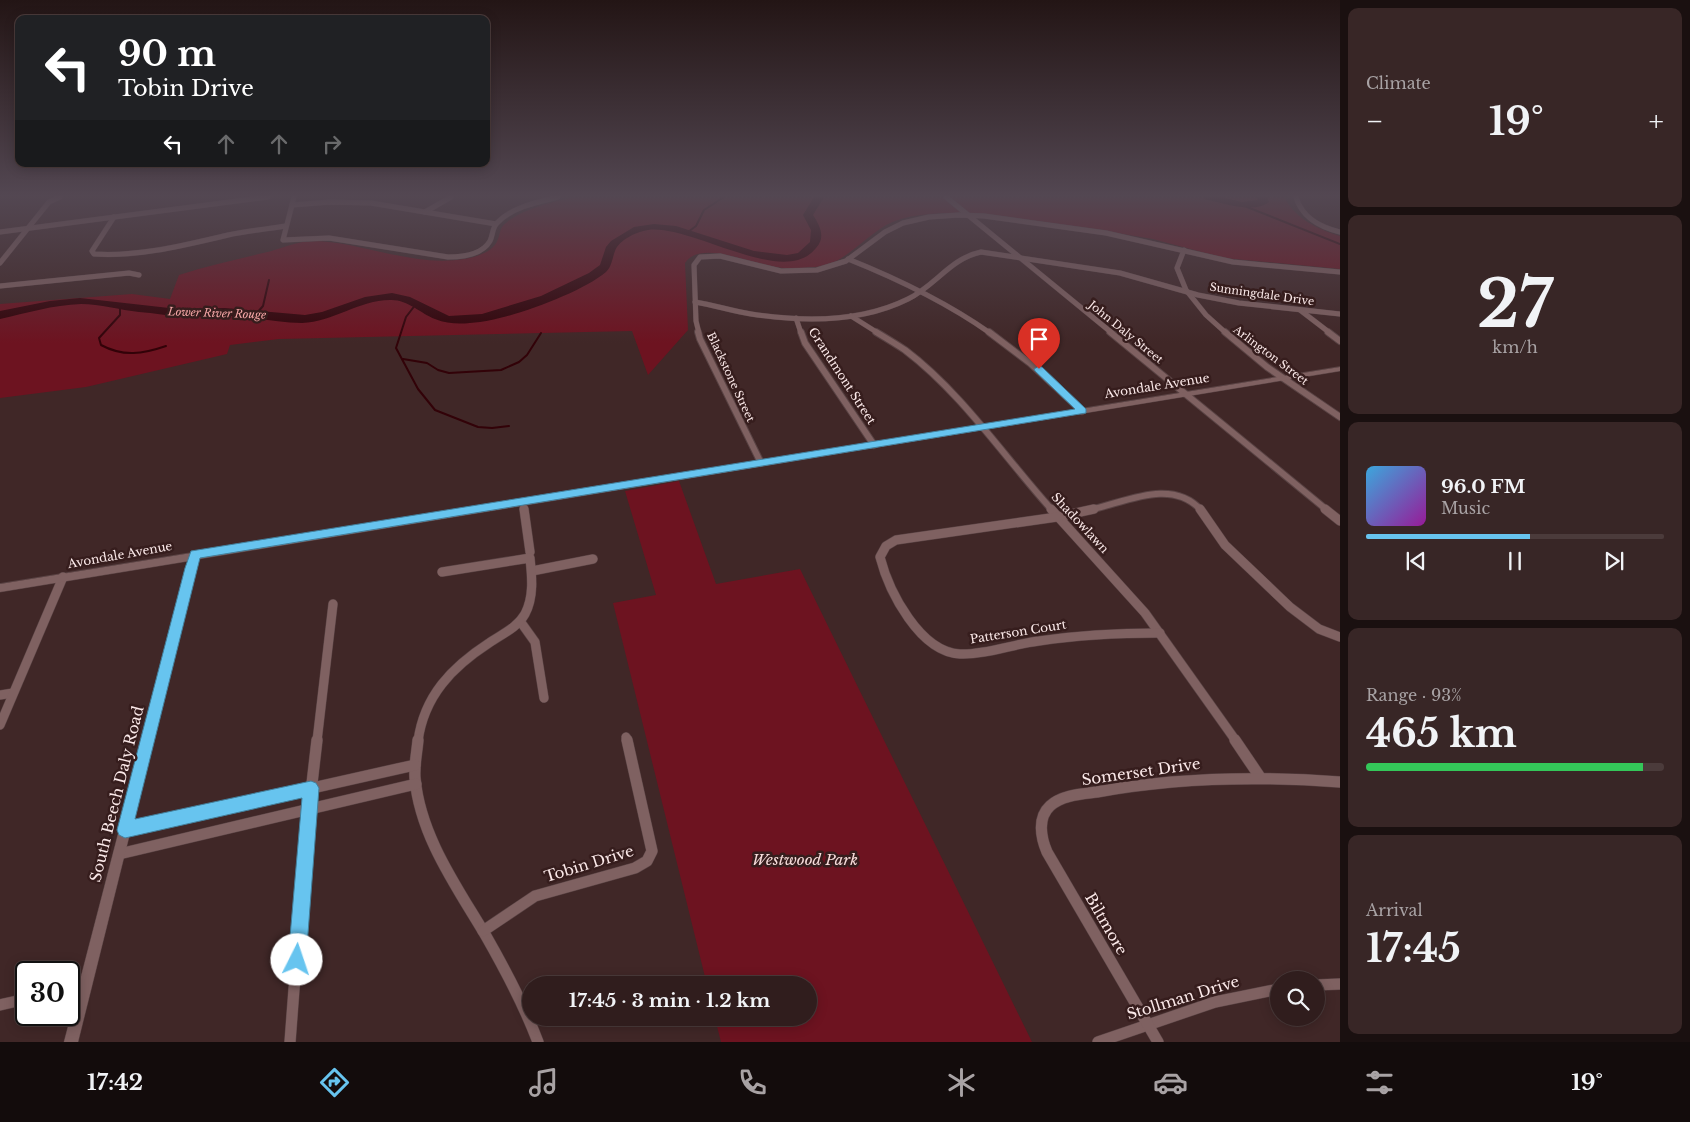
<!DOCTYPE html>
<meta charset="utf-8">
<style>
:root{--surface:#301d1d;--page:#382626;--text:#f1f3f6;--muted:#a8a2a4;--line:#4b3b3b;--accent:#67c4ef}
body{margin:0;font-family:"Libre Baskerville",serif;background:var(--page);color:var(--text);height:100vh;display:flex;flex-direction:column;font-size:19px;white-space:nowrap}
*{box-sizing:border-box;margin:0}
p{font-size:16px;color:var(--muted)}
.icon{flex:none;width:28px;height:28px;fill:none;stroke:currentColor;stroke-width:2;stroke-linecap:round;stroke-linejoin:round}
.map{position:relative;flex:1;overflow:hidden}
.side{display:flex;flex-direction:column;gap:8px;padding:8px;background:#1a1010;width:350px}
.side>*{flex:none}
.hud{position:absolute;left:15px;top:15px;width:475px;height:152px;border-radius:10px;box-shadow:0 2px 12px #0003,0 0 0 1px var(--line);background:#202124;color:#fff;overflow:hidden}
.fabs{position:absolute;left:1270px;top:971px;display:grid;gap:10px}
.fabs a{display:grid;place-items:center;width:55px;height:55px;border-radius:50%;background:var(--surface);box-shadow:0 2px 12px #0003,0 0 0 1px var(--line);font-size:25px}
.speed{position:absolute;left:15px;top:961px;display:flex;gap:10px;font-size:25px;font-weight:700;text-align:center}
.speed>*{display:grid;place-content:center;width:65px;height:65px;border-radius:50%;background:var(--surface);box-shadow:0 2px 12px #0003,0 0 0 1px var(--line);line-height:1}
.speed .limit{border:2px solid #111;border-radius:8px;background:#fff;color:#111}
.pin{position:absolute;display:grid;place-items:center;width:42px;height:42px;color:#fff;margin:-51px -21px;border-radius:50% 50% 50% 0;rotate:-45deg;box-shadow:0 0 5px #0007}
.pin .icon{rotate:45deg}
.me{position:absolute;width:55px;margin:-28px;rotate:4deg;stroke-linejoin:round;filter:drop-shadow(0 0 4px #0008)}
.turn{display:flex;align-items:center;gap:18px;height:105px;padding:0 20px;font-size:22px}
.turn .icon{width:65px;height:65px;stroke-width:2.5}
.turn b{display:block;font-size:35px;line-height:42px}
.lanes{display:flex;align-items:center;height:48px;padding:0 20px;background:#0003;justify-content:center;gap:25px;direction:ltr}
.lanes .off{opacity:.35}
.big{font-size:38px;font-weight:800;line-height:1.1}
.side .card{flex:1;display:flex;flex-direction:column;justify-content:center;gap:8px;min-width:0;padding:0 18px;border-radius:10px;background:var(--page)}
.side .dial{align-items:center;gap:0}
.dial b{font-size:65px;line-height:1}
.song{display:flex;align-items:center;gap:15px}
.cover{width:60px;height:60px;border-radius:8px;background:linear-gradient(135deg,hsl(200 70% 55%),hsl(300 70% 35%))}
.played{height:5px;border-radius:2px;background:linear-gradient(90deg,var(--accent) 55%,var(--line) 55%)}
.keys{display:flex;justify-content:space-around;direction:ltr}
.heat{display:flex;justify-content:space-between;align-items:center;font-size:28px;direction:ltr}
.charge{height:8px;border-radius:4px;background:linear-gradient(90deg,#34c759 93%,var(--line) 0)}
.trip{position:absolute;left:522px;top:976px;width:295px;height:50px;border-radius:25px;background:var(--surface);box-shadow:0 2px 12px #0003,0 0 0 1px var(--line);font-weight:800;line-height:50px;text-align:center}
.tab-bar{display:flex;height:80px;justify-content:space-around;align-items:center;background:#130c0c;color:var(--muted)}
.tab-bar .icon{width:35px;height:35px}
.tab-bar .current{color:var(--accent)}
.tab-bar b{font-size:22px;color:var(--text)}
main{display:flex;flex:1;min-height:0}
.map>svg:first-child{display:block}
</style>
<main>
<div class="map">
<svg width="1340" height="1042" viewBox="0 0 1340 1042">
<rect width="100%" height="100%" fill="#402727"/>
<!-- green -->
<g fill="#6d1320">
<path d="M 576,197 L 1284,197 C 1296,219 1317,229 1340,236 L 1340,269 L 1224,258 L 1153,239 L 1105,231 L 958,213 C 934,213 907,214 886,225 C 868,236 852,253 833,263 C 824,267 812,267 803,268 C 790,269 777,268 764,265 C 744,261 699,241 685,263 L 688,330 L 648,375 L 632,331 L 279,339 L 230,345 L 227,354 L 86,387 L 0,398 L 0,304 L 132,294 L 170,299 L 179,275 C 206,266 234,260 263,253 C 282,249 298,240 318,241 C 367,244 415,267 464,259 C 476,257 494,252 498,239 C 501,232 499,228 506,223 C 522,209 555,201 576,197 Z"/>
<path d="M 679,481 L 716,584 L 800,569 L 1032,1042 L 721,1042 L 715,1018 L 809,1018 L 809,985 L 707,985 L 613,603 L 656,595 L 625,491 Z"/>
</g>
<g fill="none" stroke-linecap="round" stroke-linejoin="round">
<!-- stream -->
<g stroke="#320208" stroke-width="2">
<path d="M 1242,205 L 1340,244"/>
<path d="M 688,232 L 696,226 L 704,210 L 724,197"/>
<path d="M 416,304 L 406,317 L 396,348 L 418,389 L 435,410 L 478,427 L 492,428 L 509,426"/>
<path d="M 120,306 L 120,315 L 99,338 L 101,345 C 123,357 143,354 166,346"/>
<path d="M 256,314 L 263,306 L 269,280"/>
<path d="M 403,359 L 427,363 L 438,370 L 449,373 L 501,370 L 519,362 L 527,355 L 541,333"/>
</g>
<!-- river -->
<g fill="#320208" fill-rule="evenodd">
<path d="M 814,197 L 824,197 L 813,215 C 820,226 826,237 816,248 C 784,289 692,224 648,230 C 636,232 619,240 615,251 C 612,259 612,266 606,272 C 581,293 512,318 480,322 C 464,324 450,325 435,319 C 420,313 407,299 390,300 C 359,300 333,322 302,323 C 279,323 257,317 234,316 C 218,315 201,317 184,317 C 169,316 154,313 139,312 C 120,310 100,304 81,304 C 53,305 26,313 0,319 L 0,311 L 50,301 L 80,298 L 178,309 L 225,308 L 305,315 L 322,312 L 365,297 L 392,293 L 410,297 L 449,316 L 482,314 L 541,296 L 589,273 L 600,265 L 606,247 L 611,241 L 634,227 L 654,224 L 676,226 L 754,251 L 787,255 L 798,253 L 810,242 L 811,230 L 803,215 Z"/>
<path d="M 1203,197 L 1220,197 L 1242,202 L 1258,200 L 1257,197 L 1267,197 L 1269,202 C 1254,214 1222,203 1205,199 Z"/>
</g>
<defs>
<g id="minor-far3">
<path d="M 294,197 L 283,240 L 329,238 L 448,257 C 462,257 482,255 490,241 C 493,235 492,228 497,223 C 512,207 538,202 558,197"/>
<path d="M 946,197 L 1112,333"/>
<path d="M 1296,197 C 1302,218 1320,227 1340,232"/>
<path d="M 292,205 L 330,202 L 371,203 L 496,224"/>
<path d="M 425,212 L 451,197"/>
<path d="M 114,217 L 92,251 L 94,254 C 139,257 185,245 228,235 C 247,231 267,229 286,226"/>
<path d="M 0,232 L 268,197"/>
<path d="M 1184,250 L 1177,268 L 1186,290 L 1206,315 L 1226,333"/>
<path d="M 848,259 C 898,279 946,302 990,333"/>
<path d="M 0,263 L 49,202 L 60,197"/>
<path d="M 0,286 L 129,273 L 139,275"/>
<path d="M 695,302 C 714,305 732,311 751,314 C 803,322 860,323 908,299 C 935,286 951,258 981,252 L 1120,273 L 1198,295 L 1239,303 L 1340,314"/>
<path d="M 1300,310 L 1330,333"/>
<path d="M 851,316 L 878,333"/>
<path d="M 796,318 L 801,333"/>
<path d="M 699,333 L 696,321 L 694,265 L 700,257 L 720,256 L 781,271 L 817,270 L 846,261 L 885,232 L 903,223 L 929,217 L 959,215 L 984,216 L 1106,233 L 1233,262 L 1340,272"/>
</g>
<g id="minor-far2">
<path d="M 698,332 L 700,339 L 761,463"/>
<path d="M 801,332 L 805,343 L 874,445"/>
<path d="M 876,332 C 886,338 896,344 905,350 C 962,393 1005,458 1052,510"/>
<path d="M 989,332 L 1030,363 L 1082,411"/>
<path d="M 1110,332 L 1327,510"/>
<path d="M 1225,332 L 1267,367 L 1340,417"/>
<path d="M 1328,332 L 1340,341"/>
<path d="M 523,502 L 524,510"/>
<path d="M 1089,510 C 1124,503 1171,477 1201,510"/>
</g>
<g id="minor-far1">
<path d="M 524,509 L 530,552"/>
<path d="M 1051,509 L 1145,613 L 1236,741"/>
<path d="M 1094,509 L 1057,517 L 896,540 L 886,546 L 880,557 C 889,592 920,652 960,654 C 986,655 1013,644 1039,641 C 1079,635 1119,633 1160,633"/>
<path d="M 1200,509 L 1225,545 L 1290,607 L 1319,629 L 1340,637"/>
<path d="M 1325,509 L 1340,521"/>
<path d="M 532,571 L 593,559"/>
<path d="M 520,621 L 535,642 L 544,698"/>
<path d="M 0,695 L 13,693"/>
<path d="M 0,725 L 63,577"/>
<path d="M 626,737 L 627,741"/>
<path d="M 317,741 L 333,604"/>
<path d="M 418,741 C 424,696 452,667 489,643 C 502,634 517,628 525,614 C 534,597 532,577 530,558 L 442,572"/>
</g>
<g id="minor">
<path d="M 418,740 C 417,752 414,765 415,778 C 420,836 457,887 486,936 C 506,971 524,1005 538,1042"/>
<path d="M 1235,740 L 1260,777"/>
<path d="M 125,830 L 415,765"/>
<path d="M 119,854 L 416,784"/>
<path d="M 483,931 L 535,896 L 635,868 L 647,861 L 652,851 L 627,740"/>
<path d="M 1316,985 L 1340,984"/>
<path d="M 69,989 L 86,985"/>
<path d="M 0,1005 L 26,999"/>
<path d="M 290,1042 L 305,844 L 317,740"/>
<path d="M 1098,1042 L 1215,1002 L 1279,989"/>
<path d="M 1158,1042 L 1047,852 C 1041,838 1037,818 1050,806 C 1062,795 1082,794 1097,792 C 1178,777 1258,776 1340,782"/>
</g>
<path id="tertiary" d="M 1340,367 L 1340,371 L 199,559 L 196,568 L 78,1042 L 64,1042 L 189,561 L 0,592 L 0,584 Z"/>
</defs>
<!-- minor-far3 casing -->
<use href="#minor-far3" stroke="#594344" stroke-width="5.5"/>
<!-- minor-far2 casing -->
<use href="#minor-far2" stroke="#594344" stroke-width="8"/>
<!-- minor-far1 casing -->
<use href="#minor-far1" stroke="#594344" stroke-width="10"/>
<!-- minor casing -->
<use href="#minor" stroke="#594344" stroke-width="12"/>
<!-- tertiary casing -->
<use href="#tertiary" stroke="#594344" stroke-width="1"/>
<!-- minor-far3 -->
<use href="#minor-far3" stroke="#7f6161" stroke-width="5"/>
<!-- minor-far2 -->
<use href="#minor-far2" stroke="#7f6161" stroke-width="6"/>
<!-- minor-far1 -->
<use href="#minor-far1" stroke="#7f6161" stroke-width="9"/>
<!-- minor -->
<use href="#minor" stroke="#7f6161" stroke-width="11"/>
<!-- tertiary -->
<use href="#tertiary" fill="#7f6161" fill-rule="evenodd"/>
</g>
<!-- sky -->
<linearGradient id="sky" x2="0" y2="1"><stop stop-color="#231515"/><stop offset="0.57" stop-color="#534752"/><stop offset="1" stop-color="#534752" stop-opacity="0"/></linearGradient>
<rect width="1340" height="343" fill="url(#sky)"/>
<!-- route -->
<path fill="#67c4ef" stroke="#437f9b" d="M 1039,366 L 1042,367 L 1086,409 L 1086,413 L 200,558 L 135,819 L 311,781 L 316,783 L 319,788 L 306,960 L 303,966 L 297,969 L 290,966 L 288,960 L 302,798 L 125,838 L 119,835 L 117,830 L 185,568 L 191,551 L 1075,409 L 1035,371 L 1034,369 Z"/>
<g text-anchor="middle" stroke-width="5" stroke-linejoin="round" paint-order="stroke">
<!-- far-street labels -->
<g font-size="11" fill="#fbe9e9" stroke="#361d1d">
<text transform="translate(1262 294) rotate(8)" y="4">Sunningdale Drive</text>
<text transform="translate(1126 332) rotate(39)" y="4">John Daly Street</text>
<text transform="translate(1271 355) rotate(37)" y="4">Arlington Street</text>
<text transform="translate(731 377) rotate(65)" y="4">Blackstone Street</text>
</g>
<!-- far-water labels -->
<g font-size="11" font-style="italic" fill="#f5a6a6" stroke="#361d1d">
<text transform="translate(217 313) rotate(2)" y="4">Lower River Rouge</text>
</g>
<!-- street labels -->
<g font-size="12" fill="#fbe9e9" stroke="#361d1d">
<text transform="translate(842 376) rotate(57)" y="4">Grandmont Street</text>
<text transform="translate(1157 386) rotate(-9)" y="4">Avondale Avenue</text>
<text transform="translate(1080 523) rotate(47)" y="4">Shadowlawn</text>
<text transform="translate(120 555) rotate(-10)" y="4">Avondale Avenue</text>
<text transform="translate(1018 632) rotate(-9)" y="4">Patterson Court</text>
</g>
<!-- near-street labels -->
<g font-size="15" fill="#fbe9e9" stroke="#361d1d">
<text transform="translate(1141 772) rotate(-8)" y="5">Somerset Drive</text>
<text transform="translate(117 794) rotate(-76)" y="5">South Beech Daly Road</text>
<text transform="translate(589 864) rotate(-17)" y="5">Tobin Drive</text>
<text transform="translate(1106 924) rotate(60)" y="5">Biltmore</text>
<text transform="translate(1183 998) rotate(-17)" y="5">Stollman Drive</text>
</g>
<!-- near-park labels -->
<g font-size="15" font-style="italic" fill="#f8dcdb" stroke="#361d1d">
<text x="805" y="865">Westwood Park</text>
</g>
</g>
</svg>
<div class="fabs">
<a><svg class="icon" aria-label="search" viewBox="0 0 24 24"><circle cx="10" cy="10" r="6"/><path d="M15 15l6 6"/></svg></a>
</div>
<div class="speed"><div class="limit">30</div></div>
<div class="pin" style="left:1039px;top:369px;background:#d93025"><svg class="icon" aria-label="arrive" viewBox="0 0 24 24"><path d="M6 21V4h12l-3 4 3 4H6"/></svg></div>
<svg class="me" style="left:297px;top:960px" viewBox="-20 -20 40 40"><circle r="19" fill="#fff"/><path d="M0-13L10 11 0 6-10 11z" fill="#67c4ef"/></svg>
<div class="trip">17:45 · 3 min · 1.2 km</div>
<div class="hud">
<div class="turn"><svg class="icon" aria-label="left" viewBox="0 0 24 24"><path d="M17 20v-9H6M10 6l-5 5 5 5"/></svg><div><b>90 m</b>Tobin Drive</div></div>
<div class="lanes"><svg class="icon" aria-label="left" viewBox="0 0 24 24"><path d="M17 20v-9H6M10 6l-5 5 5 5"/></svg><svg class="icon off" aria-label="ahead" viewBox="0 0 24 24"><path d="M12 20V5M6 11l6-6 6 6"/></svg><svg class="icon off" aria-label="ahead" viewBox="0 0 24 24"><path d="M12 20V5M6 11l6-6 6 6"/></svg><svg class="icon off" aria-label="right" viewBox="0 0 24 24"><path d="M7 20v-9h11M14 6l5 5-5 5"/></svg></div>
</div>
</div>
<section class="side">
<div class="card"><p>Climate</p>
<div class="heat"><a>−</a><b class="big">19°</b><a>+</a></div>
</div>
<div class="card dial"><b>27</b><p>km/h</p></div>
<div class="card">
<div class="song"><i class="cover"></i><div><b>96.0 FM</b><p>Music</p></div></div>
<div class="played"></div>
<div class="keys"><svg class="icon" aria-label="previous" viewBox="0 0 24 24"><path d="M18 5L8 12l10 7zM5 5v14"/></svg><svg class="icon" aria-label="pause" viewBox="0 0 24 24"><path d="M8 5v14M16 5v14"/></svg><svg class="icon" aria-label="next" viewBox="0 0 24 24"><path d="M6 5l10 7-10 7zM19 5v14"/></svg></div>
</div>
<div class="card"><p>Range · 93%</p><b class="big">465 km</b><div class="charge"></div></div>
<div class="card"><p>Arrival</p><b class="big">17:45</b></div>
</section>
</main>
<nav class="tab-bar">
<b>17:42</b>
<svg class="icon current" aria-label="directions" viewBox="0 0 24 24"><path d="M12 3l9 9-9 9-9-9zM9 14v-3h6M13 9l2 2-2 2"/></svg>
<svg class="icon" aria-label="music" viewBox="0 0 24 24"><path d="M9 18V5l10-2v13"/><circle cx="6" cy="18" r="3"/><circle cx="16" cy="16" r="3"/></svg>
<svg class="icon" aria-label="phone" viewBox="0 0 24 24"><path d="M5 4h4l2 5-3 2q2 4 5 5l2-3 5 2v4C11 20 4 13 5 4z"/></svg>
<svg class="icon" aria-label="climate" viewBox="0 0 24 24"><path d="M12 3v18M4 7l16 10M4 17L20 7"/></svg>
<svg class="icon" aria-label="car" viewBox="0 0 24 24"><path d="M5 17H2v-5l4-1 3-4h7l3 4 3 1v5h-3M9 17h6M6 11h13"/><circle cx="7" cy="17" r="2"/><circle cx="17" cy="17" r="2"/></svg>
<svg class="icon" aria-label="filters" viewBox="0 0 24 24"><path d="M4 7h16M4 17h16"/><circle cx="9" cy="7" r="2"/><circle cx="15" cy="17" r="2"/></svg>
<b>19°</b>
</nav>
